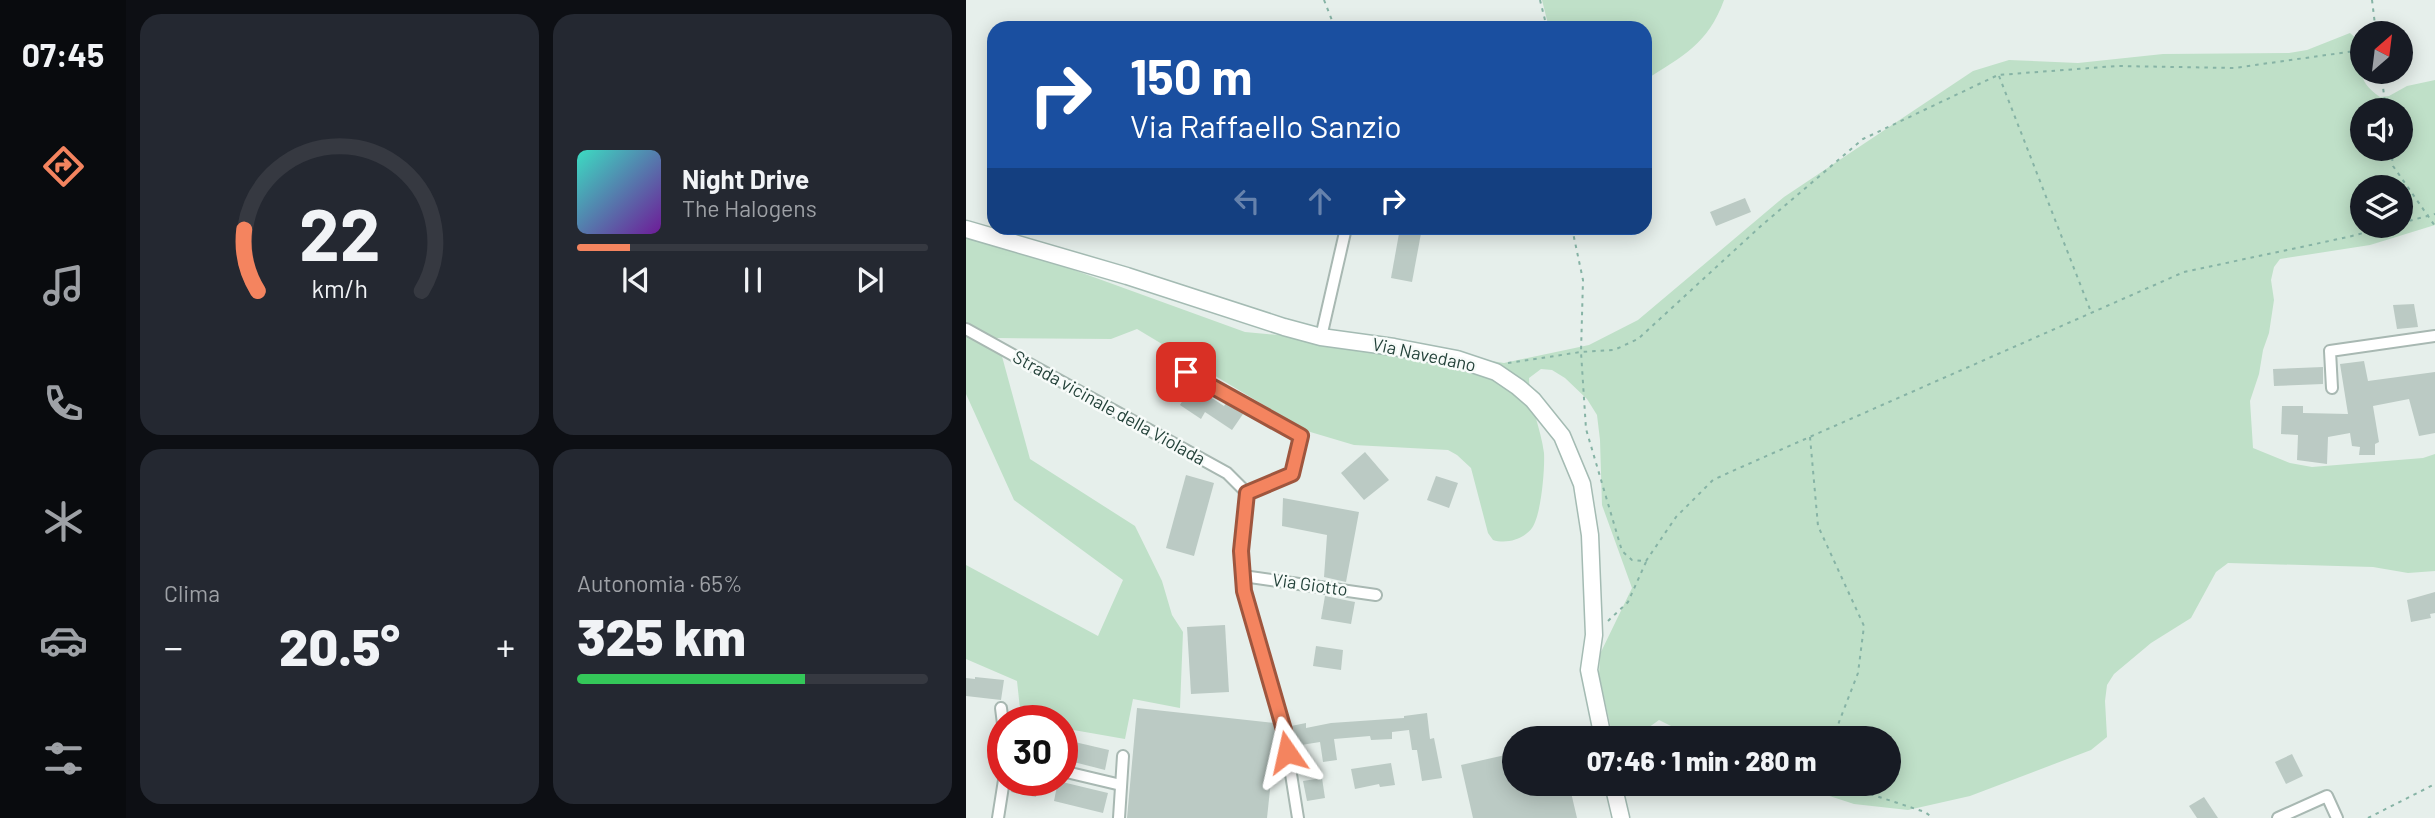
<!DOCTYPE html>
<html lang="it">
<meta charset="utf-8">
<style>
:root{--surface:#171b24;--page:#242831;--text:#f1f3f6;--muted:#9ea1a6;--line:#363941;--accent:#f4845f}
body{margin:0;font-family:Barlow,sans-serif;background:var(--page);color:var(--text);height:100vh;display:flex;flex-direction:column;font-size:26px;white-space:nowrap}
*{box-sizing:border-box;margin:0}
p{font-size:23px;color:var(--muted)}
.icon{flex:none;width:38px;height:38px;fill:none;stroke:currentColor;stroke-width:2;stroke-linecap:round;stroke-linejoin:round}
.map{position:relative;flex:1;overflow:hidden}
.details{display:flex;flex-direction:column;gap:14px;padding:14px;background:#0d0f14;width:840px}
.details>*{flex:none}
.top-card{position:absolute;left:21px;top:21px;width:665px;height:214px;border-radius:21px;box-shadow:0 4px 18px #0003;background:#1a4fa0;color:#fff;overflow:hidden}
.needle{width:46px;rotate:28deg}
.tools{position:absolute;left:1384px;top:21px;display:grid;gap:14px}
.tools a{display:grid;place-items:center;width:63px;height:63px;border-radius:50%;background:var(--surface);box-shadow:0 4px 18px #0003;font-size:35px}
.speed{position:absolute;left:21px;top:705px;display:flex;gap:14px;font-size:35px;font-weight:700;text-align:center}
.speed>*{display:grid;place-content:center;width:91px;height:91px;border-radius:50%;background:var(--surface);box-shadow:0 4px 18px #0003;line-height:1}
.speed .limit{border:10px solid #d22;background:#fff;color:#111}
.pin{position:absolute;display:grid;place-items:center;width:60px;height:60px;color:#fff;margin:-30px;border-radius:14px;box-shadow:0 4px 10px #0006}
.me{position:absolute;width:77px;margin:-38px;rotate:349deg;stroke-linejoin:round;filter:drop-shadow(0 0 5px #0008)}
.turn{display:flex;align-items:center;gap:24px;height:147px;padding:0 28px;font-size:32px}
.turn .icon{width:91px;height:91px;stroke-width:2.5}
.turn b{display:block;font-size:49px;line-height:60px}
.lanes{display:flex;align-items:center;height:66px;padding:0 28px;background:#0003;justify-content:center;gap:35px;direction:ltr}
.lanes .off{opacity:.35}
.big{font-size:52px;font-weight:800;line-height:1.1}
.details .tile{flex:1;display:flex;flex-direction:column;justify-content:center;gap:10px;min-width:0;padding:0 24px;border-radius:21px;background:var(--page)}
.details .dial{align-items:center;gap:0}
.dial svg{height:182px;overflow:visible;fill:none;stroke:var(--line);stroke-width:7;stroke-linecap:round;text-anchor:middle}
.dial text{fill:var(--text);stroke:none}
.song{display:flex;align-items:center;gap:21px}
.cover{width:84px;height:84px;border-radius:10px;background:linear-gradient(135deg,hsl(170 70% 55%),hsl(280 70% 35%))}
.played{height:7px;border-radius:4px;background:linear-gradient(90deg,var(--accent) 15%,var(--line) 15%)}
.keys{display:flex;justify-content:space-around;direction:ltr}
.heat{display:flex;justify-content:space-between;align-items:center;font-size:38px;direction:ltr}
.charge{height:10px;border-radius:5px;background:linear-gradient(90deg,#34c759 65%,var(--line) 0)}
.details .tiles{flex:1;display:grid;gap:14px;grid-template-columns:repeat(2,1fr)}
.trip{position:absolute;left:536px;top:726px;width:399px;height:70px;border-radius:35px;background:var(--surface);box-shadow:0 4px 18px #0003;font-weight:800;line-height:70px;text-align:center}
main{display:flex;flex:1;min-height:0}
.tab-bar{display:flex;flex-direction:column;width:126px;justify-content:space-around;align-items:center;background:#090b0e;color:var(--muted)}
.tab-bar .icon{width:49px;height:49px}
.tab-bar .current{color:var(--accent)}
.tab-bar b{font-size:32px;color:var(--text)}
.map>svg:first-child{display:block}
</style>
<main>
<nav class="tab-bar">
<b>07:45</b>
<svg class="icon current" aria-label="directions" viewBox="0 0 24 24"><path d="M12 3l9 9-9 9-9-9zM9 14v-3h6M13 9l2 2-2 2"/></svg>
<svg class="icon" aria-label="music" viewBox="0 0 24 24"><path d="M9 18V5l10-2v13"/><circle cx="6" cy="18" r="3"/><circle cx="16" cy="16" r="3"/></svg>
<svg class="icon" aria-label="phone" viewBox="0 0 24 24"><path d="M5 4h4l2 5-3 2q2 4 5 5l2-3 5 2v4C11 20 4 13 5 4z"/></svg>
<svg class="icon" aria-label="climate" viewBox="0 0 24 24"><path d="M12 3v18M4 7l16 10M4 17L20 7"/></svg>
<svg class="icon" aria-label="car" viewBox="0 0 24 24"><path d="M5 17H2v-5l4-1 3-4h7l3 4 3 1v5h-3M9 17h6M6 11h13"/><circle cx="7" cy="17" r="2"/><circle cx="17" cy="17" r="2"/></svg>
<svg class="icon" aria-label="filters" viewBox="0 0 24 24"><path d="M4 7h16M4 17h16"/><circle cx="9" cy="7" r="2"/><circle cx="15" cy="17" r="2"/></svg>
</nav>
<section class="details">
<div class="tiles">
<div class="tile dial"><svg viewBox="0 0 100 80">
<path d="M14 69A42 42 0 1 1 86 69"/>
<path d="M14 69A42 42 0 0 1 8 42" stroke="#f4845f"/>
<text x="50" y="56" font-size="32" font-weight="700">22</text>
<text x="50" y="72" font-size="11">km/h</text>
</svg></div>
<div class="tile">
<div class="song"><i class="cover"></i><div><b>Night Drive</b><p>The Halogens</p></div></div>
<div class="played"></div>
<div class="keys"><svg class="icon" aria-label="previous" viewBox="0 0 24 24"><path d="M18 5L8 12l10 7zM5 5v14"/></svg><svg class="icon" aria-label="pause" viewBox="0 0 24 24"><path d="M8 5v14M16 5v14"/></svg><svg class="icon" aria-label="next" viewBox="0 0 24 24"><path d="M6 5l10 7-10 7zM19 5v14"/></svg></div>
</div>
<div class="tile"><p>Clima</p>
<div class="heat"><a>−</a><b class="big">20.5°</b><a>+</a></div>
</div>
<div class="tile"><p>Autonomia · 65%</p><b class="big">325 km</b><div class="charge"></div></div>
</div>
</section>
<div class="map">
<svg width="1469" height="818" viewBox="0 0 1469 818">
<rect width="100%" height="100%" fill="#e6efeb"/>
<!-- green -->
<g fill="#bfe0c8" fill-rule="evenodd">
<path d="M 576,0 L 758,0 C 742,44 717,56 679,80 L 679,28 L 583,28 Z"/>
<path d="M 1384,33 L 1393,41 C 1397,68 1388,79 1414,97 L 1423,96 L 1441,86 L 1469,80 L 1469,225 L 1404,245 L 1314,259 L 1308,267 L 1305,280 L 1308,300 L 1303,333 L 1297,350 L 1293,374 L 1284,401 L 1287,448 L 1324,463 L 1346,467 L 1457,458 L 1469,454 L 1469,571 L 1442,573 L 1407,567 L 1262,563 L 1250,572 L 1225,618 L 1185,643 L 1148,674 L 1141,685 L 1139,701 L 1141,737 L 1125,750 L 1004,796 L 942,810 L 888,804 L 827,784 L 922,784 L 922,738 L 729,738 L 693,720 L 668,738 L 647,738 L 633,674 L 634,654 L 666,588 L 636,505 L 634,440 L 631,415 L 621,399 L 599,378 L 586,370 L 575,369 L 563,378 C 563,404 575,428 578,453 C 579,469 575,516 566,528 C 557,540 540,544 527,540 L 522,533 L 505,468 L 491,455 L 482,450 L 388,445 L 341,431 L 171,329 L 145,339 L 31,338 L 64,459 L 169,526 L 196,581 L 206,615 L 217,632 L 214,708 L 167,699 L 159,739 L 96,728 L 96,721 L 68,721 L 55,718 L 51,681 L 0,659 L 0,565 L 132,636 L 157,580 L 48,500 L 0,394 L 0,238 L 75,258 L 279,332 L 432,346 L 538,363 L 623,345 L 672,320 L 818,197 L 1007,71 L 1043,60 L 1112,63 L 1197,54 L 1323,53 L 1341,50 ZM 1396,110 L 1435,110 L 1435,149 L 1396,149 ZM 1396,187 L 1435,187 L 1435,226 L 1396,226 Z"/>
</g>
<!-- building -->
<g fill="#bbcac4">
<path d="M 779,198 L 785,212 L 750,226 L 744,212 Z"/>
<path d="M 434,228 L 456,228 L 446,282 L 425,278 Z"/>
<path d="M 1448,304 L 1452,327 L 1431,329 L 1427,305 Z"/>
<path d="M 1398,361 L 1402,381 L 1469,372 L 1469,433 L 1453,436 L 1443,399 L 1407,406 L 1413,442 L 1409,444 L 1409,455 L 1393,455 L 1394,447 L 1386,446 L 1384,433 L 1362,437 L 1361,464 L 1331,460 L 1332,435 L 1315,434 L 1316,406 L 1337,406 L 1337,413 L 1382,414 L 1374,364 Z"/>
<path d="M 1357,367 L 1357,384 L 1308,386 L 1307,369 Z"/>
<path d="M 226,385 L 258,406 L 260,403 L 277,414 L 266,430 L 239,412 L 235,419 L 214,405 Z"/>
<path d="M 399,452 L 423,480 L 398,500 L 375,473 Z"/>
<path d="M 220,475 L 248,483 L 228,556 L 200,548 Z"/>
<path d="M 470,476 L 492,483 L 483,508 L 461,500 Z"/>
<path d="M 317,498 L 393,512 L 380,582 L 358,577 L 361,535 L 316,526 Z"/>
<path d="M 1469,592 L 1469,613 L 1464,614 L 1465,618 L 1445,622 L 1441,600 Z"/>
<path d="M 359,596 L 389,602 L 385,624 L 355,619 Z"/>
<path d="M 259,625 L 263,692 L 225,694 L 221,627 Z"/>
<path d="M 350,646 L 377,650 L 375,670 L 347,666 Z"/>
<path d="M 9,677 L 38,680 L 35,700 L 0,696 L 0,678 L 9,679 Z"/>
<path d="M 171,708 L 308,723 L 310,733 L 301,818 L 161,818 Z"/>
<path d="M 461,713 L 464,739 L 468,738 L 476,778 L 456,781 L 451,750 L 446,750 L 443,730 L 426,732 L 426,739 L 405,740 L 404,736 L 368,739 L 371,760 L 357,762 L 354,742 L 329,746 L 325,726 L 340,723 L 340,728 L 365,723 L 438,718 L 438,716 Z"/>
<path d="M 96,739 L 143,750 L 139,770 L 96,759 Z"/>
<path d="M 548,753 L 548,784 L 603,784 L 611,818 L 507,818 L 495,765 Z"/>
<path d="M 1326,754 L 1337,776 L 1320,784 L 1309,762 Z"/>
<path d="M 425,763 L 429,785 L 414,787 L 413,784 L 389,789 L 385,769 Z"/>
<path d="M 356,778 L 359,798 L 341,801 L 337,781 Z"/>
<path d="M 48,780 L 73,780 L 70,797 L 45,792 Z"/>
<path d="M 92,781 L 142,793 L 137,813 L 88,801 Z"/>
<path d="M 1238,797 L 1252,818 L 1231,818 L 1223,806 Z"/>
</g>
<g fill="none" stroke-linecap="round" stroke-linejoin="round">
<defs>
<g id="street">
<path d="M 0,329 L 261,473 L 281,493"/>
<path d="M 355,337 L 380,228"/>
<path d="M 220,372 L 335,436 L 326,474 L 281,493 L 275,551 L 278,591 L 318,730 L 332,818"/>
<path d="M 1366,388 L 1364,351 L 1469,336"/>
<path d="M 277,576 L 410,595"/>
<path d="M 35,708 L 37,724"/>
<path d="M 96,771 L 155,785"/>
<path d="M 32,818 L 38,780"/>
<path d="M 153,818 L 157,756"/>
<path d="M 1312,818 L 1361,796 L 1371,818"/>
</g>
<g id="secondary">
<path d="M 0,229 L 161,276 L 318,327 L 355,337 L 428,347 L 491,359 L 530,372 L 552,387 L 567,400 L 596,436 L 616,484 L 624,535 L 628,635 L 623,670 L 637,738"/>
<path d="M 647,784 L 655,818"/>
</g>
</defs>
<!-- street casing -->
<use href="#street" stroke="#a8b8b2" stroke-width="14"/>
<!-- secondary casing -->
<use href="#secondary" stroke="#a4bbb3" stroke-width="19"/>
<!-- path -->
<g stroke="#86b3a5" stroke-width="2" stroke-dasharray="3.5 5" stroke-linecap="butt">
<path d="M 358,0 L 369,28"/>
<path d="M 574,0 L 581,28"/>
<path d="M 1406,0 L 1410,33"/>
<path d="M 1415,72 L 1420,110"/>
<path d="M 1033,76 L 1125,312"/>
<path d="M 1425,149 L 1427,166 L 1469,226"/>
<path d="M 1435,223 L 1469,214"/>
<path d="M 606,228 L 617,280 L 615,352 L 620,429 L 656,551 L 666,560 L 680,561 L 710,517 L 747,480 L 771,469 L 1218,272 L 1382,237 L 1424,226"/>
<path d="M 542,363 L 615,352 L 648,350 L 672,339 L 796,225 L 897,139 L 1032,75 L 1151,66 L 1268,68 L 1396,50"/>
<path d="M 844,437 L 852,526 L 898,626 L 892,673 L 873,722 L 869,738"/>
<path d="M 642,621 L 662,602 L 680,562"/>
<path d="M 897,784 L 895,791 L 959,812 L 967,818"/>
<path d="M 1402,818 L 1469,784"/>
</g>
<!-- street -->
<use href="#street" stroke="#fff" stroke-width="10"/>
<!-- secondary -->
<use href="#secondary" stroke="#fff" stroke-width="16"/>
</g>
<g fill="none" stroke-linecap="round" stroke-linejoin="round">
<defs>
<path id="route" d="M 220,372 L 335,436 L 326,474 L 281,493 L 275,551 L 278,591 L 318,730 L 321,752"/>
</defs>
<!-- route casing -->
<use href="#route" stroke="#9f563e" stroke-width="18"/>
<!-- route -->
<use href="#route" stroke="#f4845f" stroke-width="12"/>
</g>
<g text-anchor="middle" stroke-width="5" stroke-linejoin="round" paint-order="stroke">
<!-- street labels -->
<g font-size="18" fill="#24423a" stroke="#f7fbf9">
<text transform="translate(458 355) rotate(12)" y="6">Via Navedano</text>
<text transform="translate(143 408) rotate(29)" y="6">Strada vicinale della Violada</text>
<text transform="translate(344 585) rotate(8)" y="6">Via Giotto</text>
</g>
</g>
</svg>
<div class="tools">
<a><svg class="needle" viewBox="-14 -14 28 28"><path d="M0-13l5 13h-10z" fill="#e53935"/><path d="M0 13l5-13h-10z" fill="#9ea1a6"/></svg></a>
<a><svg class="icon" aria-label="sound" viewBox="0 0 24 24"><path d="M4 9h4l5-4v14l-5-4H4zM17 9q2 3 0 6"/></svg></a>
<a><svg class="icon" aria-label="layers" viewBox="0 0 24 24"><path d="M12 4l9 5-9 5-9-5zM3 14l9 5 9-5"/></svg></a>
</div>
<div class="speed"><div class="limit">30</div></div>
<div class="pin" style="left:220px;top:372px;background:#d93025"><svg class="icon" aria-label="arrive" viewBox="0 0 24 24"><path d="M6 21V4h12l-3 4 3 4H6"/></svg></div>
<svg class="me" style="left:321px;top:752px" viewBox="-20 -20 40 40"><path d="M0-17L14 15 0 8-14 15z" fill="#f4845f" stroke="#fff" stroke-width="4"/></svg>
<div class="trip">07:46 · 1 min · 280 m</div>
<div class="top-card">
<div class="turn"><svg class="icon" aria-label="right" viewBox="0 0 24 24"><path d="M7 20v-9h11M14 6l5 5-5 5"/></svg><div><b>150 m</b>Via Raffaello Sanzio</div></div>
<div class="lanes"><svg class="icon off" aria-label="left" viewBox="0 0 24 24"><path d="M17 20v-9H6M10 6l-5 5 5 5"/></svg><svg class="icon off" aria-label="ahead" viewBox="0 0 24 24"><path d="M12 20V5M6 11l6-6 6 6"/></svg><svg class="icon" aria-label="right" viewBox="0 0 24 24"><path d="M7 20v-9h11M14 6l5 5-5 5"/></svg></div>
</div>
</div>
</main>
